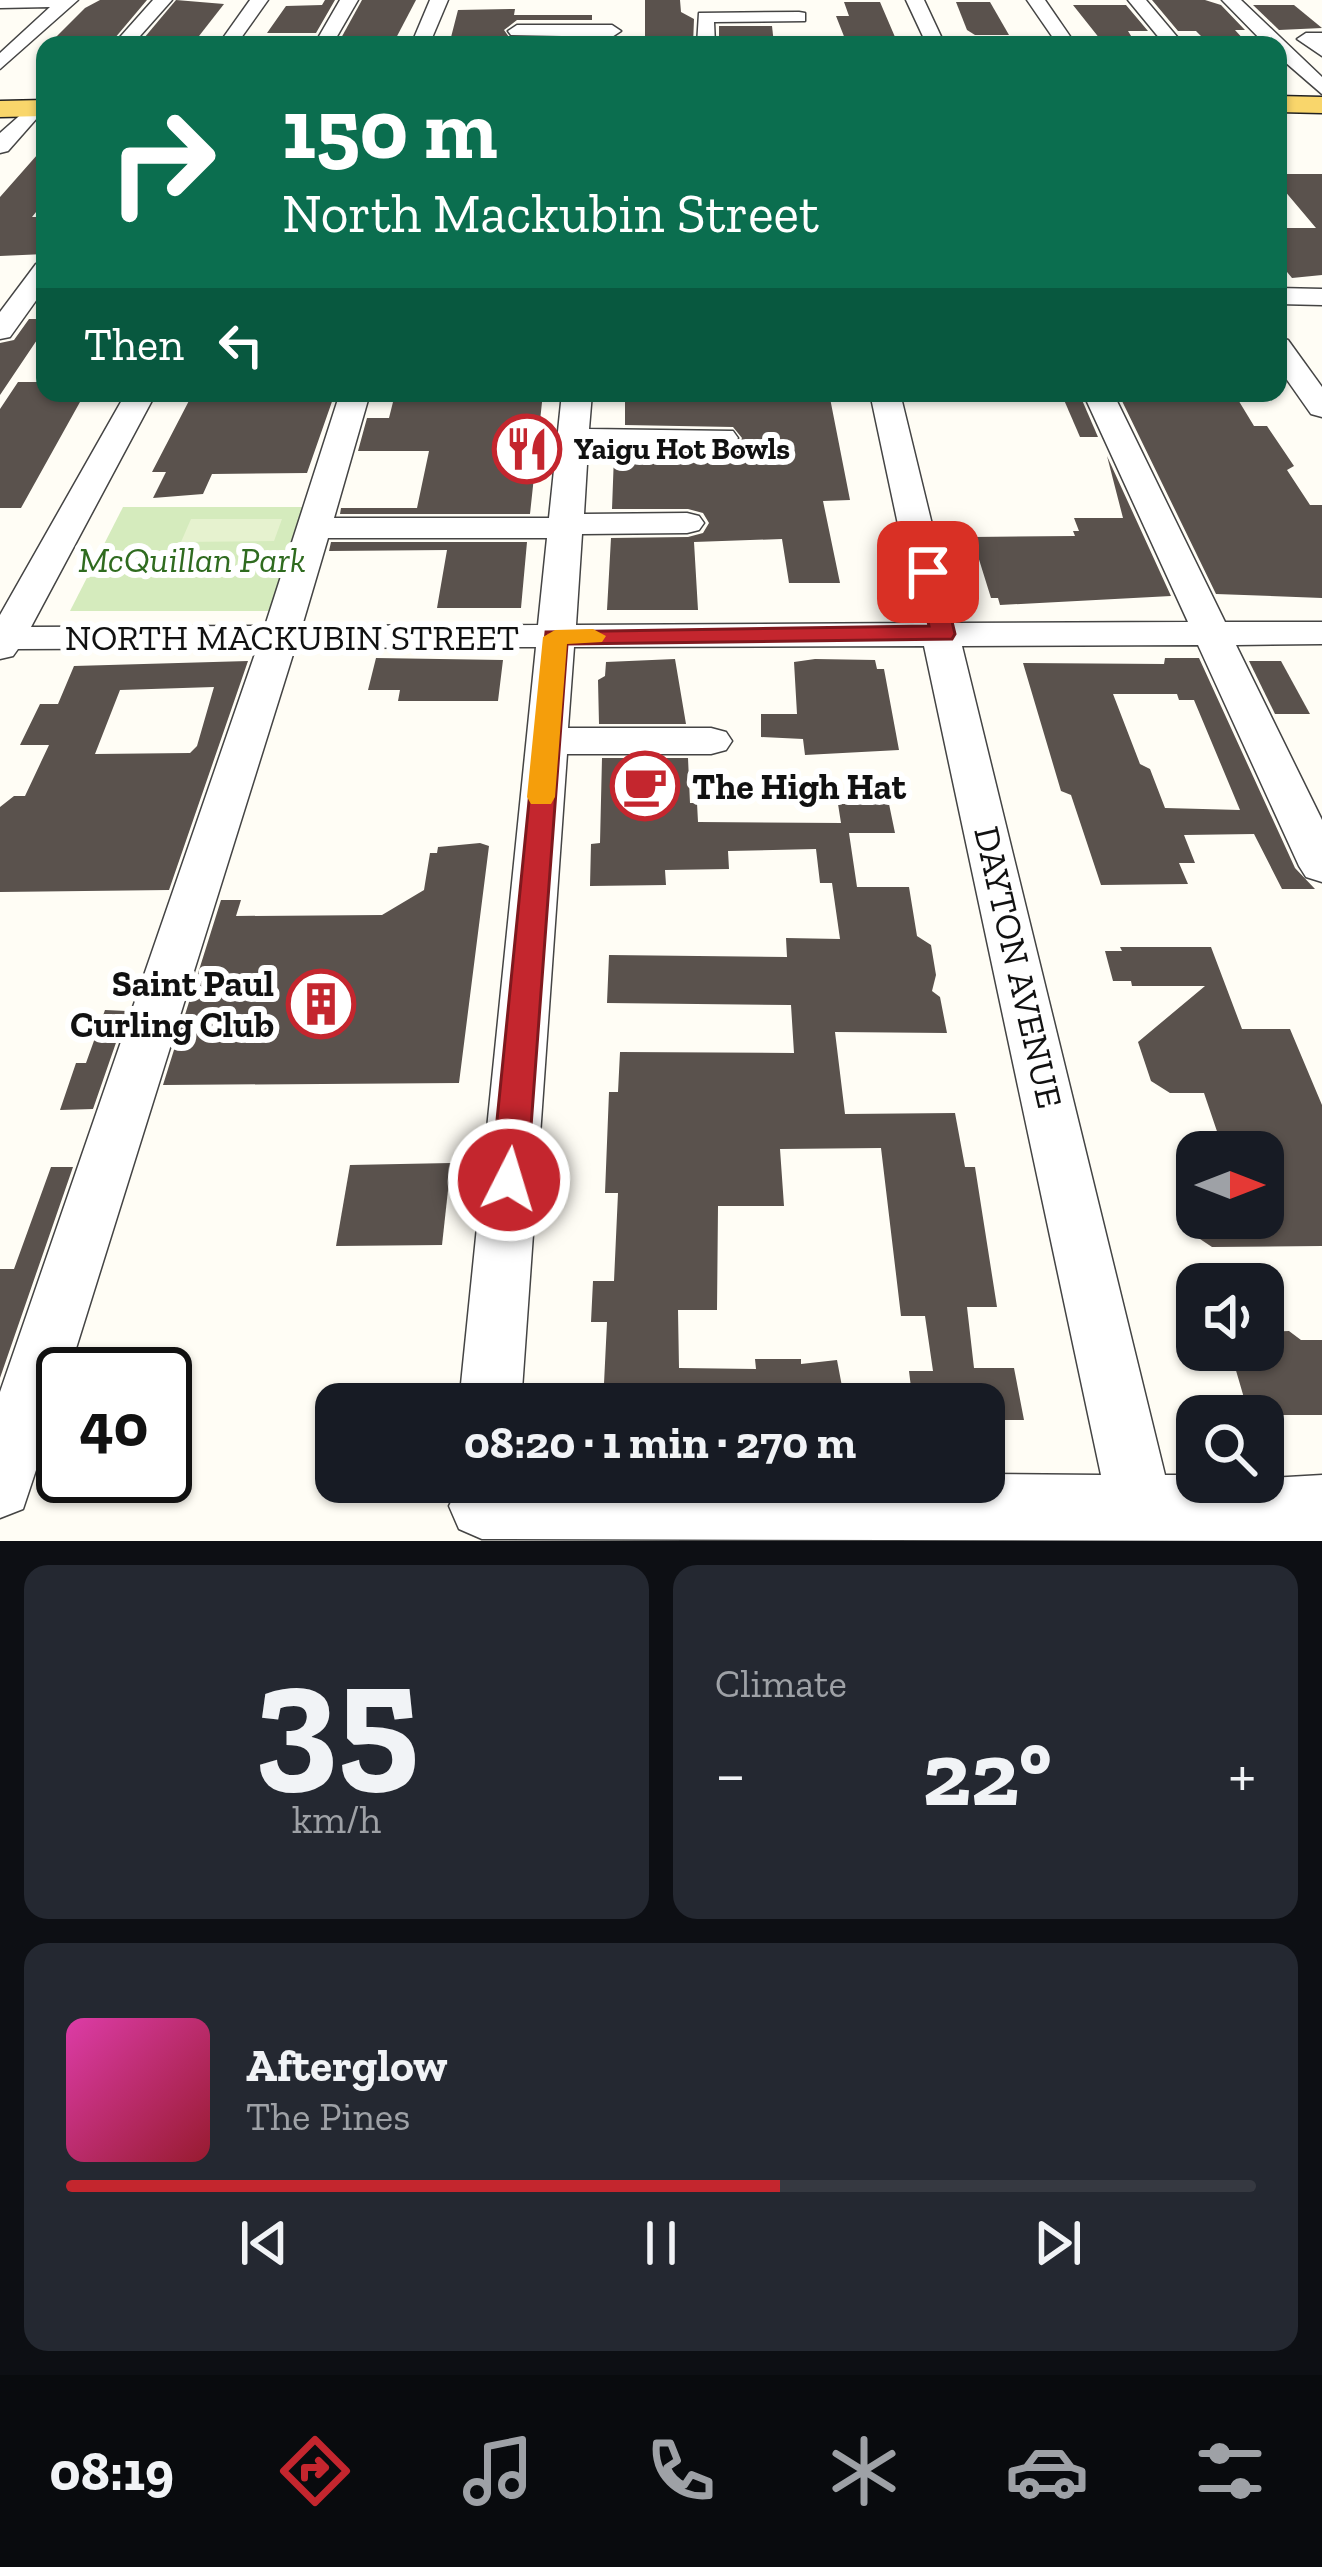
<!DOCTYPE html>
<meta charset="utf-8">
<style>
:root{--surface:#171b24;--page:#242831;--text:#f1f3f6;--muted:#9ea1a6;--line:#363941;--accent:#c4262e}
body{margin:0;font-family:"Zilla Slab",serif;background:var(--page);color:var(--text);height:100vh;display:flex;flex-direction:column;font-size:45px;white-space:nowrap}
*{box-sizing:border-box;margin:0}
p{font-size:39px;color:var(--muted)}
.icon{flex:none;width:66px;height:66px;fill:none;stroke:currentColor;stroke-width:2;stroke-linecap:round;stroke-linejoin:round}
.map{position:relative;height:1541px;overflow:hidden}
.side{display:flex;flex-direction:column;gap:24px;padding:24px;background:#0d0f14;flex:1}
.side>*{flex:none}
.top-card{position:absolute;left:36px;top:36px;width:1251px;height:366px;border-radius:24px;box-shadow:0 3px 9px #0004;background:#0b6e4f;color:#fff;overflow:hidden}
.needle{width:78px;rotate:90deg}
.fabs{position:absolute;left:1176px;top:1131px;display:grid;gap:24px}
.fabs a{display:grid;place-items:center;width:108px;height:108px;border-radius:24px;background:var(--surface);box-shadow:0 3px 9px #0004;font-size:60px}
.speed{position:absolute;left:36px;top:1347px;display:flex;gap:24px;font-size:60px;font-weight:700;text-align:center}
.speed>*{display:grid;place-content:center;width:156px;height:156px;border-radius:50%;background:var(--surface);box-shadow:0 3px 9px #0004;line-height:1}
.speed .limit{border:6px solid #111;border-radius:18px;background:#fff;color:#111}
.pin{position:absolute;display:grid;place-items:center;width:102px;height:102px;color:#fff;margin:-51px;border-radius:24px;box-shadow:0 6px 18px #0006}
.me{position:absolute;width:132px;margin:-66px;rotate:5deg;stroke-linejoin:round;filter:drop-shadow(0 0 9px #0008)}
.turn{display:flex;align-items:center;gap:42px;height:252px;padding:0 48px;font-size:54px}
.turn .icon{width:156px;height:156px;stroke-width:2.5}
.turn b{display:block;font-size:84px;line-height:102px}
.then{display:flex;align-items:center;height:114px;padding:0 48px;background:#0003;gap:24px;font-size:45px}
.big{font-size:90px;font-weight:700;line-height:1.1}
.side .widget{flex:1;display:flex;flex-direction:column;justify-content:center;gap:18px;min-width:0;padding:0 42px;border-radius:24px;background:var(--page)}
.side .dial{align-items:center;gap:0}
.dial b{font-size:156px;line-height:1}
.song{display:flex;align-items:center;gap:36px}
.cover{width:144px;height:144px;border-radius:18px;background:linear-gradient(135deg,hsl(320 70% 55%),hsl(350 70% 35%))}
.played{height:12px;border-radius:6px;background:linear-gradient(90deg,var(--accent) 60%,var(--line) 60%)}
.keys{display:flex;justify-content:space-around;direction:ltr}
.heat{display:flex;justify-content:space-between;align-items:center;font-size:66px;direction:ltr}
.side .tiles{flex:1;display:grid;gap:24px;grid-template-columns:1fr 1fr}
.widget:last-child{grid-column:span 2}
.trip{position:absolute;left:315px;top:1383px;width:690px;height:120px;border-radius:24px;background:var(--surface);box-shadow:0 3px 9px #0004;font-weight:700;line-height:120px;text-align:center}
.tabs{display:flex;height:192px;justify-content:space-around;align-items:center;background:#090b0e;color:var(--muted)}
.tabs .icon{width:84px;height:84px}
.tabs .active{color:var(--accent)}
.tabs b{font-size:54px;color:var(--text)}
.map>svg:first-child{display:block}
</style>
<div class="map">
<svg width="1322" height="1541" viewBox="0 0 1322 1541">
<rect width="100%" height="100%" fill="#fffdf5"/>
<!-- green -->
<path fill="#d5ebbd" d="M 123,507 L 313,507 L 280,611 L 70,611 Z"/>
<!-- pitch -->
<path fill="#e6f2cf" d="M 191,519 L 282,519 L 274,541 L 181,542 Z"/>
<!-- building -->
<g fill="#5a524d" fill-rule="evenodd">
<path d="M 100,0 L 147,0 L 109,45 L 48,45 L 85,8 Z"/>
<path d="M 176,0 L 224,4 L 192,45 L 139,44 Z"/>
<path d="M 325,0 L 335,0 L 316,33 L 267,33 L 286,6 L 322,5 Z"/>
<path d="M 362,0 L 416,0 L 395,40 L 340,40 Z"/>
<path d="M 645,0 L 680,0 L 681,12 L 694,19 L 693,45 L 645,45 Z"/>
<path d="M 1152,0 L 1205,0 L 1221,5 L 1245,30 L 1235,30 L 1246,42 L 1207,42 L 1196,31 L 1178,31 Z"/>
<path d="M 844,2 L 880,2 L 898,44 L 847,44 L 836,16 L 849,16 Z"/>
<path d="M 956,2 L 990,2 L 1009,35 L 975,35 L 967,30 Z"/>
<path d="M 1073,5 L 1126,5 L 1148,31 L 1128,31 L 1136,44 L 1104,44 Z"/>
<path d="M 1253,5 L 1294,5 L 1322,28 L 1279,30 Z"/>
<path d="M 515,9 L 514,15 L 592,15 L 592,20 L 517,20 L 504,30 L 511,40 L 590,41 L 589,45 L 449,45 L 458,10 Z"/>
<path d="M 719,26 L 772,26 L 774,44 L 719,45 Z"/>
<path d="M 45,146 L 45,201 L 32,217 L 45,217 L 45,254 L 0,256 L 0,197 Z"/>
<path d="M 1278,174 L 1322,174 L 1322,275 L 1292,278 L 1278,261 L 1278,228 L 1316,228 L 1278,183 Z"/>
<path d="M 29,319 L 45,319 L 45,328 L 0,395 L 0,343 L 14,340 Z"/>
<path d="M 18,382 L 45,382 L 45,393 L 85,393 L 21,508 L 0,508 L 0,409 Z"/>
<path d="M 193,393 L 335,393 L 307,473 L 212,474 L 203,494 L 153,498 L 166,472 L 152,472 Z"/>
<path d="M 483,393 L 543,393 L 530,514 L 340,514 L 341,508 L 417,508 L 429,451 L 358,451 L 367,418 L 389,418 L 393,402 L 481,401 Z"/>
<path d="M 625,393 L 829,393 L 850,500 L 823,501 L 840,583 L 789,583 L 782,539 L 694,542 L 698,610 L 607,610 L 611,538 L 688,537 L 703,533 L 709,523 L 703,513 L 688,509 L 612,509 L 614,455 L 723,451 L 737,448 L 742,438 L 733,427 L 625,425 Z"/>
<path d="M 1061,393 L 1079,393 L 1098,437 L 1080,437 Z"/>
<path d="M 1237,398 L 1254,426 L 1267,426 L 1294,466 L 1287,470 L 1310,505 L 1322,505 L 1322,598 L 1216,594 L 1122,401 Z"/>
<path d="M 1107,456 L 1171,596 L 1000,605 L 998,598 L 991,598 L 972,537 L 1075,536 L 1073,531 L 1079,531 L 1074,518 L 1123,518 Z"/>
<path d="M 331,542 L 527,542 L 521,608 L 437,608 L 447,550 L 329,551 Z"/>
<path d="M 376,658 L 503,660 L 498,701 L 398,701 L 400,690 L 368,690 Z"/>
<path d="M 1165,658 L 1199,658 L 1295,868 L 1315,889 L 1282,889 L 1254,834 L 1184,835 L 1195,863 L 1179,863 L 1188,884 L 1101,885 L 1071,795 L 1061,791 L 1023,663 L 1164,664 ZM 1113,694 L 1177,694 L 1179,700 L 1194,700 L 1240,810 L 1165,808 L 1150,769 L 1140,764 Z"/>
<path d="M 675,659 L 686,724 L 599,724 L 598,680 L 605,676 L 606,662 Z"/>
<path d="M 815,659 L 875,660 L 877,669 L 884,669 L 899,750 L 805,755 L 803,739 L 761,737 L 761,714 L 797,714 L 794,662 Z"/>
<path d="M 248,661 L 169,890 L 0,892 L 0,807 L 14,796 L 25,796 L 49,745 L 20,745 L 40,704 L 58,704 L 74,666 ZM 214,687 L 197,746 L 190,753 L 95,754 L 120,690 Z"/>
<path d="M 1249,661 L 1281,661 L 1310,714 L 1275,714 Z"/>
<path d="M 602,758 L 688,758 L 690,803 L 697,803 L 698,822 L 841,823 L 838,804 L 889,804 L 895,833 L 849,833 L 857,887 L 909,887 L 917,936 L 931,945 L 936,975 L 932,991 L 940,997 L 947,1033 L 835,1032 L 845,1114 L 955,1113 L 965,1167 L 975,1167 L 997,1307 L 967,1307 L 974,1368 L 1014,1368 L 1024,1420 L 984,1420 L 984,1404 L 913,1404 L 909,1371 L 933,1371 L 925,1316 L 901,1316 L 881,1148 L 780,1149 L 784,1206 L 718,1206 L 717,1310 L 678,1310 L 679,1368 L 756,1369 L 755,1359 L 801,1359 L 801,1364 L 837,1360 L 844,1397 L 603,1404 L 607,1322 L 591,1322 L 593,1281 L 614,1281 L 618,1193 L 605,1193 L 609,1092 L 618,1092 L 620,1052 L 794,1053 L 791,1005 L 607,1003 L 609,955 L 787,957 L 786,938 L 840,939 L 832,883 L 820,883 L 816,849 L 728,851 L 729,869 L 665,870 L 666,885 L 590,886 L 591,844 L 600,843 Z"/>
<path d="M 480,843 L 489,846 L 459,1083 L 163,1085 L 221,900 L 241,900 L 236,916 L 382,915 L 424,890 L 430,853 L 437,853 L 438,847 Z"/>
<path d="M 1120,947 L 1211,947 L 1242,1029 L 1290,1029 L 1322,1105 L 1322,1246 L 1212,1247 L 1197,1237 L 1191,1218 L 1263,1218 L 1263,1152 L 1224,1152 L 1204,1093 L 1170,1093 L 1151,1081 L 1138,1042 L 1205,986 L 1132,986 L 1131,981 L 1113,981 L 1105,951 L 1122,951 Z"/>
<path d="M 105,1010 L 127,1011 L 93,1109 L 60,1110 L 76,1063 L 86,1063 Z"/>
<path d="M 451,1163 L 442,1245 L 336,1246 L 350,1165 Z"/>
<path d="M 51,1167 L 73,1167 L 0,1378 L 0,1269 L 14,1269 Z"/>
<path d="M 1263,1332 L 1289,1331 L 1301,1340 L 1322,1340 L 1322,1415 L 1249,1415 L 1230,1350 L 1263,1350 Z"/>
</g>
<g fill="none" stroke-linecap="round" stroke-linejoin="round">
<defs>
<g id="minor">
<path d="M 0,0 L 78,0 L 0,69 L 0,53 L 50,7 L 0,8 Z"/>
<path d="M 153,0 L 172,0 L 132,45 L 113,45 Z"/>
<path d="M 250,0 L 268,0 L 236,45 L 218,45 Z"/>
<path d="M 340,0 L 358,0 L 332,45 L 314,45 Z"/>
<path d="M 430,0 L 448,0 L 429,45 L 411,45 Z"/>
<path d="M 906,0 L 924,0 L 945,45 L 927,45 Z"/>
<path d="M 1027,0 L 1045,0 L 1076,45 L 1058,45 Z"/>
<path d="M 1128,0 L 1146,0 L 1184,45 L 1165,45 Z"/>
<path d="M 1222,0 L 1241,0 L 1322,77 L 1322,94 L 1278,56 L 1278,45 L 1266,45 Z"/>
<path d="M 799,12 L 805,13 L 805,21 L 714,22 L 715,45 L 697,45 L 699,13 Z"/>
<path d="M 517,25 L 612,25 L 621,31 L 612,37 L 511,35 L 508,31 Z"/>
<path d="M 1306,33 L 1322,33 L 1322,56 L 1297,39 Z"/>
<path d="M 35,102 L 45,109 L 8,151 L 0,153 L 0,133 Z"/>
<path d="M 45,262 L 45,288 L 10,337 L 0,339 L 0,312 L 36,264 Z"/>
<path d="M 1278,288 L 1322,289 L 1322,305 L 1278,304 Z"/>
<path d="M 1278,337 L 1288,340 L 1322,387 L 1322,417 L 1311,414 L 1278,367 Z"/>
<path d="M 126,393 L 156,393 L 31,627 L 265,626 L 340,393 L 370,393 L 334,518 L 549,518 L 562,393 L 592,393 L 589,429 L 733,431 L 738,438 L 733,445 L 722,447 L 588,448 L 584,514 L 687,513 L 699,516 L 704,523 L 699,530 L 687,533 L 582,534 L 576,625 L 919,623 L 870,393 L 900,393 L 956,623 L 1188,622 L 1083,393 L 1113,393 L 1225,622 L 1322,622 L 1322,644 L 1236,645 L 1322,820 L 1322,882 L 1306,877 L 1299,866 L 1198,645 L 962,646 L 1165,1475 L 1197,1475 L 1197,1482 L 1322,1475 L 1322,1541 L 482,1539 L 459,1529 L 449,1506 L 461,1482 L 984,1482 L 984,1474 L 1101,1475 L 924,646 L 574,647 L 568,728 L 711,728 L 726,732 L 732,741 L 726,750 L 711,754 L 567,754 L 521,1404 L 459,1404 L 536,647 L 295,648 L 68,1374 L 63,1374 L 63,1389 L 23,1509 L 0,1518 L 0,1392 L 257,648 L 18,649 L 13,656 L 0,659 L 0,615 ZM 328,538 L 547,538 L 538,625 L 302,626 Z"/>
</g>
<g id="major">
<path d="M 1278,96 L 1322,97 L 1322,113 L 1278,112 Z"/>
<path d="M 45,100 L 45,116 L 0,117 L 0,101 Z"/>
</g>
</defs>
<!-- minor casing -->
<use href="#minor" stroke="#444" stroke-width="3"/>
<!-- major casing -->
<use href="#major" stroke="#222" stroke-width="3"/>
<!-- minor -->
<use href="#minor" fill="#fff" fill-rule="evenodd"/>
<!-- major -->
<use href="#major" fill="#f9d66b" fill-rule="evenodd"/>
</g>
<!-- route -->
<path fill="#c4262e" stroke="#7f191e" stroke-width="3" d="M 928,565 L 940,572 L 955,634 L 952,639 L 567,644 L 527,1180 L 521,1190 L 509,1195 L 496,1190 L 491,1180 L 546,632 L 929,626 L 917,572 Z"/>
<!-- slow -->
<path fill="#f59e0b" d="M 593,629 L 606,636 L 602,642 L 567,644 L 555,797 L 551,804 L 531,804 L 527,797 L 543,637 L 555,630 Z"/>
<!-- icons -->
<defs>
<symbol id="restaurant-ring" viewBox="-11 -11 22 22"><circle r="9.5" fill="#fff" stroke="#c4262e" stroke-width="1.5"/><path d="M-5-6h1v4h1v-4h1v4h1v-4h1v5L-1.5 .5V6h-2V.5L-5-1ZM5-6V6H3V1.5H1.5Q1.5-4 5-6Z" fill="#c4262e"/></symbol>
<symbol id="cafe-ring" viewBox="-11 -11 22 22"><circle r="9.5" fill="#fff" stroke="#c4262e" stroke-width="1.5"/><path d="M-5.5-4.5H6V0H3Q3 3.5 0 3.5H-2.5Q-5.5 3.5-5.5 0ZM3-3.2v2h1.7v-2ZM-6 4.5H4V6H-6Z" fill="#c4262e"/></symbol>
<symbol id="building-ring" viewBox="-11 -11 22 22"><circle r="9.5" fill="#fff" stroke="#c4262e" stroke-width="1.5"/><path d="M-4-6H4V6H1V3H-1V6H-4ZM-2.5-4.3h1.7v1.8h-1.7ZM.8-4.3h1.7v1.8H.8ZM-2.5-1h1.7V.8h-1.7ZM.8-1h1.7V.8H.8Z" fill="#c4262e"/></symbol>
</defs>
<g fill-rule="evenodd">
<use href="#restaurant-ring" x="489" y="411" width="76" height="76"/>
<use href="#cafe-ring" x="607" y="748" width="76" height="76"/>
<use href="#building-ring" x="283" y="966" width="76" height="76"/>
</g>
<g text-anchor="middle" stroke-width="12" stroke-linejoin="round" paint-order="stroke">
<!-- far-poi labels -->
<g font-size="30" font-weight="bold" fill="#111" stroke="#fff" text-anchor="start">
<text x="574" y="459">Yaigu Hot Bowls</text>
</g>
<!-- park labels -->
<g font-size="36" font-style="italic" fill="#2f6b1f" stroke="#fff">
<text x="192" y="572">McQuillan Park</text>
</g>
<!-- street labels -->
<g font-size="36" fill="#111" stroke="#fff">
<text x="292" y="650">NORTH MACKUBIN STREET</text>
<text transform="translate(1019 967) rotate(77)" y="13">DAYTON AVENUE</text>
</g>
<!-- poi labels -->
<g font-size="36" font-weight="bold" fill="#111" stroke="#fff" text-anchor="start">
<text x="692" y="799">The High Hat</text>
<text x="274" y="996" text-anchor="end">Saint Paul<tspan x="274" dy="41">Curling Club</tspan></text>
</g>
</g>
</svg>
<div class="fabs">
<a><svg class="needle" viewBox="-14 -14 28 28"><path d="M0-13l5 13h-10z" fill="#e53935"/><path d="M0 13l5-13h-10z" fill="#9ea1a6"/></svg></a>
<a><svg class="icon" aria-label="sound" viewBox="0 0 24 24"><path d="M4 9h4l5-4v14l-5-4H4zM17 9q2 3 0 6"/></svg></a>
<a><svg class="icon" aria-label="search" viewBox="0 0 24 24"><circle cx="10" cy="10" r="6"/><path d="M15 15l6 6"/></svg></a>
</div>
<div class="speed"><div class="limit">40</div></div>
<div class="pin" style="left:928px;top:572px;background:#d93025"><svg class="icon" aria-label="arrive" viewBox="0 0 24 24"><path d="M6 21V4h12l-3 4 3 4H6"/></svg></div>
<svg class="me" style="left:509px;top:1180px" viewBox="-20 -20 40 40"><circle r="17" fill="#c4262e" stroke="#fff" stroke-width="3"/><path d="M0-11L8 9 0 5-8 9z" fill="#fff"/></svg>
<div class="trip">08:20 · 1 min · 270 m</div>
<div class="top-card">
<div class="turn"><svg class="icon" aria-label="right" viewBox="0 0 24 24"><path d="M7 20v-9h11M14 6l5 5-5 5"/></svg><div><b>150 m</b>North Mackubin Street</div></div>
<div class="then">Then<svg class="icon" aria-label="left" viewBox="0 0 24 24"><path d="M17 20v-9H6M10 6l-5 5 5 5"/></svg></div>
</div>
</div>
<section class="side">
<div class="tiles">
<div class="widget dial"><b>35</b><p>km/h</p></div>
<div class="widget"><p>Climate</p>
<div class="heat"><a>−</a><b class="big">22°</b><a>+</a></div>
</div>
<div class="widget">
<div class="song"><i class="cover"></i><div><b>Afterglow</b><p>The Pines</p></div></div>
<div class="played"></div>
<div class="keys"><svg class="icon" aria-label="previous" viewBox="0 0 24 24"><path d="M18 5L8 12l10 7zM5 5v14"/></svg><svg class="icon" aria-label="pause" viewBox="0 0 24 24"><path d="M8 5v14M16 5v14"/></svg><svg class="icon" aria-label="next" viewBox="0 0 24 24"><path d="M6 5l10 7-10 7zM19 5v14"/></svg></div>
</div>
</div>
</section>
<nav class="tabs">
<b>08:19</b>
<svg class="icon active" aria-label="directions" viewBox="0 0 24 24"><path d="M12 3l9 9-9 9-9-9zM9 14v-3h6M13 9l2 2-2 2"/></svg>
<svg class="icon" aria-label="music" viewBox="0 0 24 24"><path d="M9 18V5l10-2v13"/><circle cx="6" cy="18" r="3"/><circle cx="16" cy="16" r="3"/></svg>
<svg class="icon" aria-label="phone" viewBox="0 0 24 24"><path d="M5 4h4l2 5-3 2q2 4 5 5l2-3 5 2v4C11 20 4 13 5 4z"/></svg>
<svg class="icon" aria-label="climate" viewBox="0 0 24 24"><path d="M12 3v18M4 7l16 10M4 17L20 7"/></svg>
<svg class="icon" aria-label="car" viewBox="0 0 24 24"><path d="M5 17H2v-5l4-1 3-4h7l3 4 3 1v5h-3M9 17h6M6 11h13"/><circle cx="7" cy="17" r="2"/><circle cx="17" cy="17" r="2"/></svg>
<svg class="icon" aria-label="filters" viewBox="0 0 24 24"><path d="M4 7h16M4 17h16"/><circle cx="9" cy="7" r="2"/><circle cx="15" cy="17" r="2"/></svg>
</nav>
